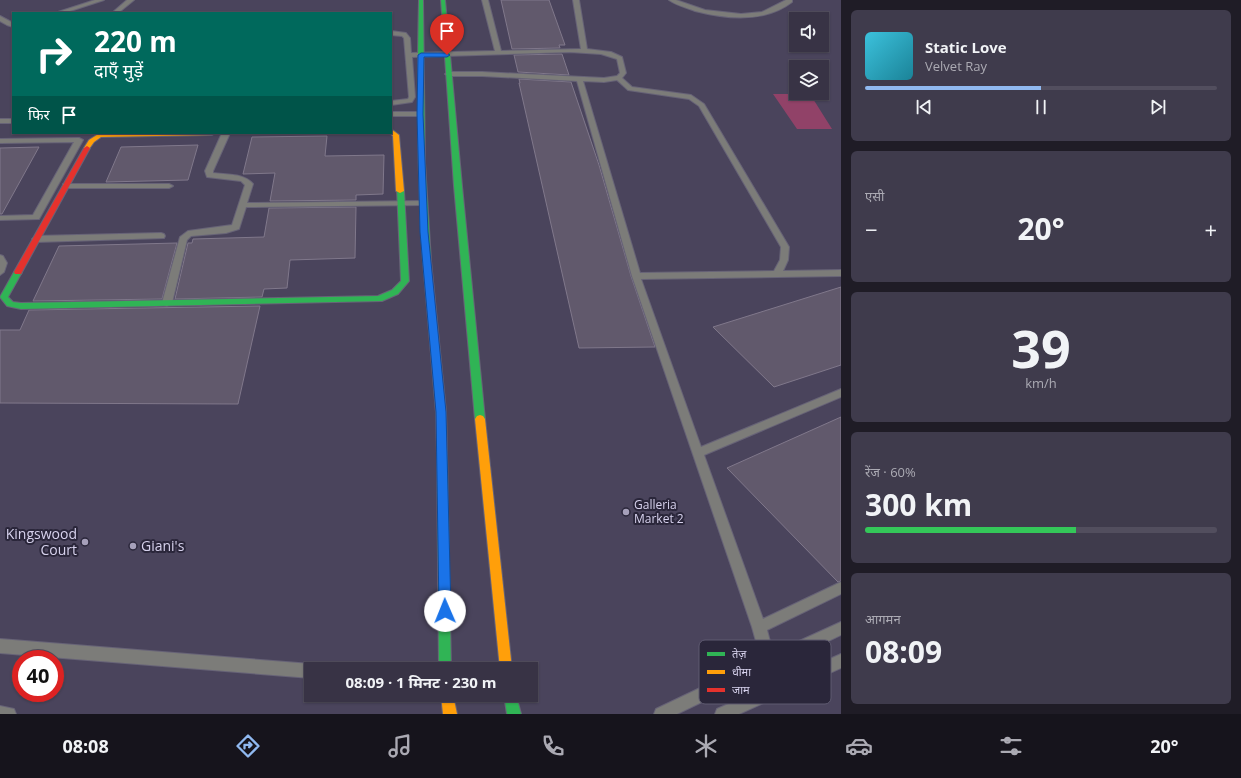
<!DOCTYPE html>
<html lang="hi">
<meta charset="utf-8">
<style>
:root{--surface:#383345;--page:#3f3b4c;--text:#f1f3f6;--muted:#abaab3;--line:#524e5e;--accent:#90b9f0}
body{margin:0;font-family:"Open Sans","Noto Sans Devanagari",sans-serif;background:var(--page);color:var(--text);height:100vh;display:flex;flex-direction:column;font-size:15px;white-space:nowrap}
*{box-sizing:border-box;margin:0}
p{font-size:13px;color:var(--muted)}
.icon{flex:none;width:22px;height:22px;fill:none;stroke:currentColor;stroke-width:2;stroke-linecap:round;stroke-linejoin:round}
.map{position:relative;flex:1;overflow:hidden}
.side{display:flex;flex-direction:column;gap:10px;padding:10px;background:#1f1c26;width:400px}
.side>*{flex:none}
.top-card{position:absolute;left:12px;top:12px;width:380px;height:122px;border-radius:0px;box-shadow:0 1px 3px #0004,0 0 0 1px var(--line);background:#00695c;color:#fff;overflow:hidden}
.buttons{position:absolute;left:789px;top:12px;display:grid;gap:8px}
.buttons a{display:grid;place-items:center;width:40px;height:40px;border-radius:0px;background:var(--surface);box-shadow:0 1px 3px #0004,0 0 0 1px var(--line);font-size:20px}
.speed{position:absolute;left:12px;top:650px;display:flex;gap:8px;font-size:20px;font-weight:700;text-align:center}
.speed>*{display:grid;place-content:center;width:52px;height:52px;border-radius:50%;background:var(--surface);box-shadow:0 1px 3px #0004,0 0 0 1px var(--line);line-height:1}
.speed .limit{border:6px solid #d22;background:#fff;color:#111}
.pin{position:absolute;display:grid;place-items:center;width:34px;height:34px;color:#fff;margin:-41px -17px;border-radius:50% 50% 50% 0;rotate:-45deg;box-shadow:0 0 4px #0007}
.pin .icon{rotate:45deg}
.me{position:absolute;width:44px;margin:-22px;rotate:359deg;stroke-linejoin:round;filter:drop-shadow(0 0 3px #0008)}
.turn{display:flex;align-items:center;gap:14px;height:84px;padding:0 16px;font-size:18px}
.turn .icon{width:52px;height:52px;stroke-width:2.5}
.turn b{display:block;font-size:28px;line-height:34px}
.then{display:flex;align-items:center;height:38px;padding:0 16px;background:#0003;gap:8px;font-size:15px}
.big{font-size:30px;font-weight:700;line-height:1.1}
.side .tile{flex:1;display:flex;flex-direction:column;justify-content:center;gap:6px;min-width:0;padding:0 14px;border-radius:6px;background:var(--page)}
.side .dial{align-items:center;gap:0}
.dial b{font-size:52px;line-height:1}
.song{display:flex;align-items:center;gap:12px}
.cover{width:48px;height:48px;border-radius:6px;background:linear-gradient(135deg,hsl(190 70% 55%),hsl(190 70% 35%))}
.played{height:4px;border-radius:2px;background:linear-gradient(90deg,var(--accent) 50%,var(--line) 50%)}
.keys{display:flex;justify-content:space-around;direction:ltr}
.heat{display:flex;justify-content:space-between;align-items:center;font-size:22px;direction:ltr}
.charge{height:6px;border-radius:3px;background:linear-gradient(90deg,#34c759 60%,var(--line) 0)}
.trip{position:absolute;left:304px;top:662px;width:234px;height:40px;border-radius:0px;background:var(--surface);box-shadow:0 1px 3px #0004,0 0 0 1px var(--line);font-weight:700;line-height:40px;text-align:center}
.dock{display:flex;height:64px;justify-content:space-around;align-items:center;background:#16141c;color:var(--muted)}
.dock .icon{width:28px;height:28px}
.dock .on{color:var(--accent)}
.dock b{font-size:18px;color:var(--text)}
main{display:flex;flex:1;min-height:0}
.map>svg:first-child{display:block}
</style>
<main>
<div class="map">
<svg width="841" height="714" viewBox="0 0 841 714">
<rect width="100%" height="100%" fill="#4a445c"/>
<!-- water -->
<path fill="#914268" d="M 773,94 L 810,94 L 832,129 L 797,129 Z"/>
<!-- building -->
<g fill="#61596c" stroke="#80788b">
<path d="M 501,0 L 549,0 L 565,45 L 559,45 L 560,48 L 512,49 Z"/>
<path d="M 562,54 L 569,75 L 518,72 L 514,55 Z"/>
<path d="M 519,79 L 571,82 L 599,165 L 631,276 L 655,347 L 579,348 L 519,83 L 520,83 Z"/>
<path d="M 327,136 L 325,156 L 384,155 L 383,194 L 356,195 L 356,200 L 270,201 L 275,173 L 243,174 L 252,137 Z"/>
<path d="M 198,145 L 188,180 L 106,182 L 121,147 Z"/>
<path d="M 39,147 L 2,214 L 0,214 L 0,148 Z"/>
<path d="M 356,207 L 355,258 L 290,260 L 287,288 L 264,289 L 262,297 L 175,299 L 188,243 L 192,243 L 193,239 L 264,237 L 269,208 Z"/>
<path d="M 177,243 L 162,299 L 33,301 L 59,246 Z"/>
<path d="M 841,287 L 841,365 L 774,387 L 713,327 Z"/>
<path d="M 260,306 L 238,404 L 0,403 L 0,330 L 20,330 L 29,310 Z"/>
<path d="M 841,417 L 841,581 L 838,582 L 727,468 Z"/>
</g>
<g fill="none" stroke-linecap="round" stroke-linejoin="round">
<defs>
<g id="street">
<path d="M 95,0 L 104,0 L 64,13 L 55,13 Z"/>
<path d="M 127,0 L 134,0 L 118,13 L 112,13 Z"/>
<path d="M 482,0 L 488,0 L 501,51 L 581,49 L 573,0 L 579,0 L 587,49 L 611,52 L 622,57 L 626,73 L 622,78 L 632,87 L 691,95 L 704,104 L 789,247 L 788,260 L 783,271 L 841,270 L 841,276 L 641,279 L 701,447 L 841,389 L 841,397 L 704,455 L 763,619 L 841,582 L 841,594 L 767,630 L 773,653 L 841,622 L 841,635 L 677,714 L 654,714 L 656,709 L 761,659 L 752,627 L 632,276 L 577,81 L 482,76 L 448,76 L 445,74 L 448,72 L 482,72 L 604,78 L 617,76 L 620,73 L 617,59 L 601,54 L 570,52 L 412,57 L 415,97 L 412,102 L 391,105 L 391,101 L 408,99 L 409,97 L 404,38 L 402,36 L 391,35 L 391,31 L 406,33 L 410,38 L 411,53 L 495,51 ZM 617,80 L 628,90 L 689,99 L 699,106 L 781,247 L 780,260 L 774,271 L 640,273 L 583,81 L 604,82 Z"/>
<path d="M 669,0 L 676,0 L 705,10 L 741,14 L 762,12 L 786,0 L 792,0 L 792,2 C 765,23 726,19 695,11 C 687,8 676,5 669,0 Z"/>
<path d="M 0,16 L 13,23 L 13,27 L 7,25 L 0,21 Z"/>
<path d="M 391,112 L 420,112 L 423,114 L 420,116 L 391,116 Z"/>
<rect x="0" y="119" width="13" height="4"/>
<path d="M 222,133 L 230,133 L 213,171 L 213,173 C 227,175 244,173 253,184 L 247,203 L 423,201 L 427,203 L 423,205 L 246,207 L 239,229 L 226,233 L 191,236 L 187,240 L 172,303 L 167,306 L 164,305 L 162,303 L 180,237 L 188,231 L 232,225 L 245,185 L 241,181 L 207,177 L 205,171 Z"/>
<path d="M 79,138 L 83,140 L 39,219 L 0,220 L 0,216 L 33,215 L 74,142 L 0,143 L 0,139 Z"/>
<path d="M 63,184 L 169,184 L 173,186 L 169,188 L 63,188 Z"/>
<path d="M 161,233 L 164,234 L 165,236 L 164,238 L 36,242 L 32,239 L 36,236 Z"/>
<path d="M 0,255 L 3,256 L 7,263 L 4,272 L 0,275 Z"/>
<path d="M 0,639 L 311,664 L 316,666 L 317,669 L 311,669 L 311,678 L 0,653 Z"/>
<path d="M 841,654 L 841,668 L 739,714 L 715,714 L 717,709 Z"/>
<path d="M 0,706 L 14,709 L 16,714 L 0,714 Z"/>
</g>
<g id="fast">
<path d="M 419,0 L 423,0 L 425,163 L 431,261 L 427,263 L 423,261 C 417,174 417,87 419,0 Z"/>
<path d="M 441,0 L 445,0 L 462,186 L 485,419 L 483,422 L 477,422 L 475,419 L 454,186 Z"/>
<path d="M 397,189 L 403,189 L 404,191 L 409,281 L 398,294 L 382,301 L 21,309 L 7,306 L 0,297 L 14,272 L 18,270 L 22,272 L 8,297 L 13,302 L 21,303 L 378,296 L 392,290 L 401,281 Z"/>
<path d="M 442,450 L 446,451 L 447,454 L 451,669 L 439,669 L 437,454 L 438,451 Z"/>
<path d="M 504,695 L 516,695 L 521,714 L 507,714 Z"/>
</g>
<g id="slow">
<path d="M 391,129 L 399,135 L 404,191 L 400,193 L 396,191 L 393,136 L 390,133 L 391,133 Z"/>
<path d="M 100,133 L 215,133 L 212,135 L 101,137 L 94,142 L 89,149 L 85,149 L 84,148 L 89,140 Z"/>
<path d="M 480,415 L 483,416 L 485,419 L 512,669 L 500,669 L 475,419 L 477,416 Z"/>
<path d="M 441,695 L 453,695 L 457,714 L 443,714 Z"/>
</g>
<g id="jam">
<path d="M 87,146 L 90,148 L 22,272 L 21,274 L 15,274 L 14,272 L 84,148 Z"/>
<path d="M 424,259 L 430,259 L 431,261 L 446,412 L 447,454 L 446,457 L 442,458 L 438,457 L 437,454 L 436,412 L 423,261 Z"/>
</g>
</defs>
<!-- street casing -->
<use href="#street" stroke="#676377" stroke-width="2"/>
<!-- fast casing -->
<use href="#fast" stroke="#676377" stroke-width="2"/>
<!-- slow casing -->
<use href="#slow" stroke="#676377" stroke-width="2"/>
<!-- jam casing -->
<use href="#jam" stroke="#676377" stroke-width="2"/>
<!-- street -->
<use href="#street" fill="#7c7c79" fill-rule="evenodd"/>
<!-- fast -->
<use href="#fast" fill="#30b455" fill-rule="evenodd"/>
<!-- slow -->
<use href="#slow" fill="#ff9f0a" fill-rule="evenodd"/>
<!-- jam -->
<use href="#jam" fill="#e5322d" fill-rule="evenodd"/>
</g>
<!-- route -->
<path fill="#1a73e8" stroke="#114b97" d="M 421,53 L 447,53 L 450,55 L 447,57 L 424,57 L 423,114 L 428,232 L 446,412 L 451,611 L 449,615 L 445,617 L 441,615 L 439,611 L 436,412 L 420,232 L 417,114 L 418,55 Z"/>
<!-- markers -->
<g fill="#a6a0ba" stroke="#2a263a" stroke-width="1.5">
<circle cx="626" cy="512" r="4"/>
<circle cx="85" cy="542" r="4"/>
<circle cx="133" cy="546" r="4"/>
</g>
<g text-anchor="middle" stroke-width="4" stroke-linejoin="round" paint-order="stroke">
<!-- poi labels -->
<g font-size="12" fill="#d7d2ed" stroke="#2a263a" text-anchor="start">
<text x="634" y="509">Galleria<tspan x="634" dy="14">Market 2</tspan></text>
</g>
<!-- near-poi labels -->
<g font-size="14" fill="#d7d2ed" stroke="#2a263a" text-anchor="end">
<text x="77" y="539">Kingswood<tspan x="77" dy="16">Court</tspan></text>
<text x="141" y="551" text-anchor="start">Giani's</text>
</g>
</g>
<!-- legend -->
<rect x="699" y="640" width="132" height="64" rx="6" fill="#2a263a" stroke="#5e5a70" stroke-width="1"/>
<rect x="707" y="652" width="18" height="4" fill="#30b455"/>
<rect x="707" y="670" width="18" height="4" fill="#ff9f0a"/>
<rect x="707" y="688" width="18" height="4" fill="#e5322d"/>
<g font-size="11" fill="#d7d2ed">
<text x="732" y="658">तेज़</text>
<text x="732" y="676">धीमा</text>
<text x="732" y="694">जाम</text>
</g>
</svg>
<div class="buttons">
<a><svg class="icon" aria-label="sound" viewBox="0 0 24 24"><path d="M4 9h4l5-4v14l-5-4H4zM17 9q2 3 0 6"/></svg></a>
<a><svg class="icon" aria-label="layers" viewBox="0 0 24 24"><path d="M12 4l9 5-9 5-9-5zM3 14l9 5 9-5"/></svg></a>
</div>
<div class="speed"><div class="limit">40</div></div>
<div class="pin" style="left:447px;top:55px;background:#d93025"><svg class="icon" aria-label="arrive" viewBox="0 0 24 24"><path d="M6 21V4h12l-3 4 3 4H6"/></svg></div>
<svg class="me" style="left:445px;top:611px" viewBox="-20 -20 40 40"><circle r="19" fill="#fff"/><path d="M0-13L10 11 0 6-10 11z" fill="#1a73e8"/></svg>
<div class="trip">08:09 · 1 मिनट · 230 m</div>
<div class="top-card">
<div class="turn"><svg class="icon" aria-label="right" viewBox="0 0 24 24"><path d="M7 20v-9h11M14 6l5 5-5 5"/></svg><div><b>220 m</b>दाएँ मुड़ें</div></div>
<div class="then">फिर<svg class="icon" aria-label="arrive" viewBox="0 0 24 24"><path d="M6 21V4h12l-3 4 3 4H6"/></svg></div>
</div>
</div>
<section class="side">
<div class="tile">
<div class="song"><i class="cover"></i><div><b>Static Love</b><p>Velvet Ray</p></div></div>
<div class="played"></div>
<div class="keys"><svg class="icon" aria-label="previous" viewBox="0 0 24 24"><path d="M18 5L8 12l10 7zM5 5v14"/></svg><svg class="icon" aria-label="pause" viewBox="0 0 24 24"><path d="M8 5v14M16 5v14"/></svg><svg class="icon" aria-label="next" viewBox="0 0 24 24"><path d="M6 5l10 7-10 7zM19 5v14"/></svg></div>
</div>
<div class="tile"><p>एसी</p>
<div class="heat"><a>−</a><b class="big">20°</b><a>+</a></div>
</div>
<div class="tile dial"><b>39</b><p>km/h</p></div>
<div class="tile"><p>रेंज · 60%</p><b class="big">300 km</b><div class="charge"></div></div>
<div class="tile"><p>आगमन</p><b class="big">08:09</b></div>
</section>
</main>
<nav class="dock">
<b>08:08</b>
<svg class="icon on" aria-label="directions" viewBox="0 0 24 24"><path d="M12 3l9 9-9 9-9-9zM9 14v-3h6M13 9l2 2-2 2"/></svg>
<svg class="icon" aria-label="music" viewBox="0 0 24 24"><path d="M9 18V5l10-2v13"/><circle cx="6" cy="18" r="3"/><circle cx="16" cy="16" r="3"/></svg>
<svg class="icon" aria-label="phone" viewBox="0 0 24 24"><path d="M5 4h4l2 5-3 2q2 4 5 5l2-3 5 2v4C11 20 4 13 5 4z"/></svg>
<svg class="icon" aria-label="climate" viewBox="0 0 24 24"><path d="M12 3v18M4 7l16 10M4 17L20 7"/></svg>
<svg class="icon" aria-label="car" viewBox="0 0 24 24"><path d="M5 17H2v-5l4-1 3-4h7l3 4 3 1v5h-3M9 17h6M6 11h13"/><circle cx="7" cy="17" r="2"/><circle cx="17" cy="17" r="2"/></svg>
<svg class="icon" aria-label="filters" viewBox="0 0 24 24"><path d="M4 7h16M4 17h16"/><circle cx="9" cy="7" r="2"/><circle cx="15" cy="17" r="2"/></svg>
<b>20°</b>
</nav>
